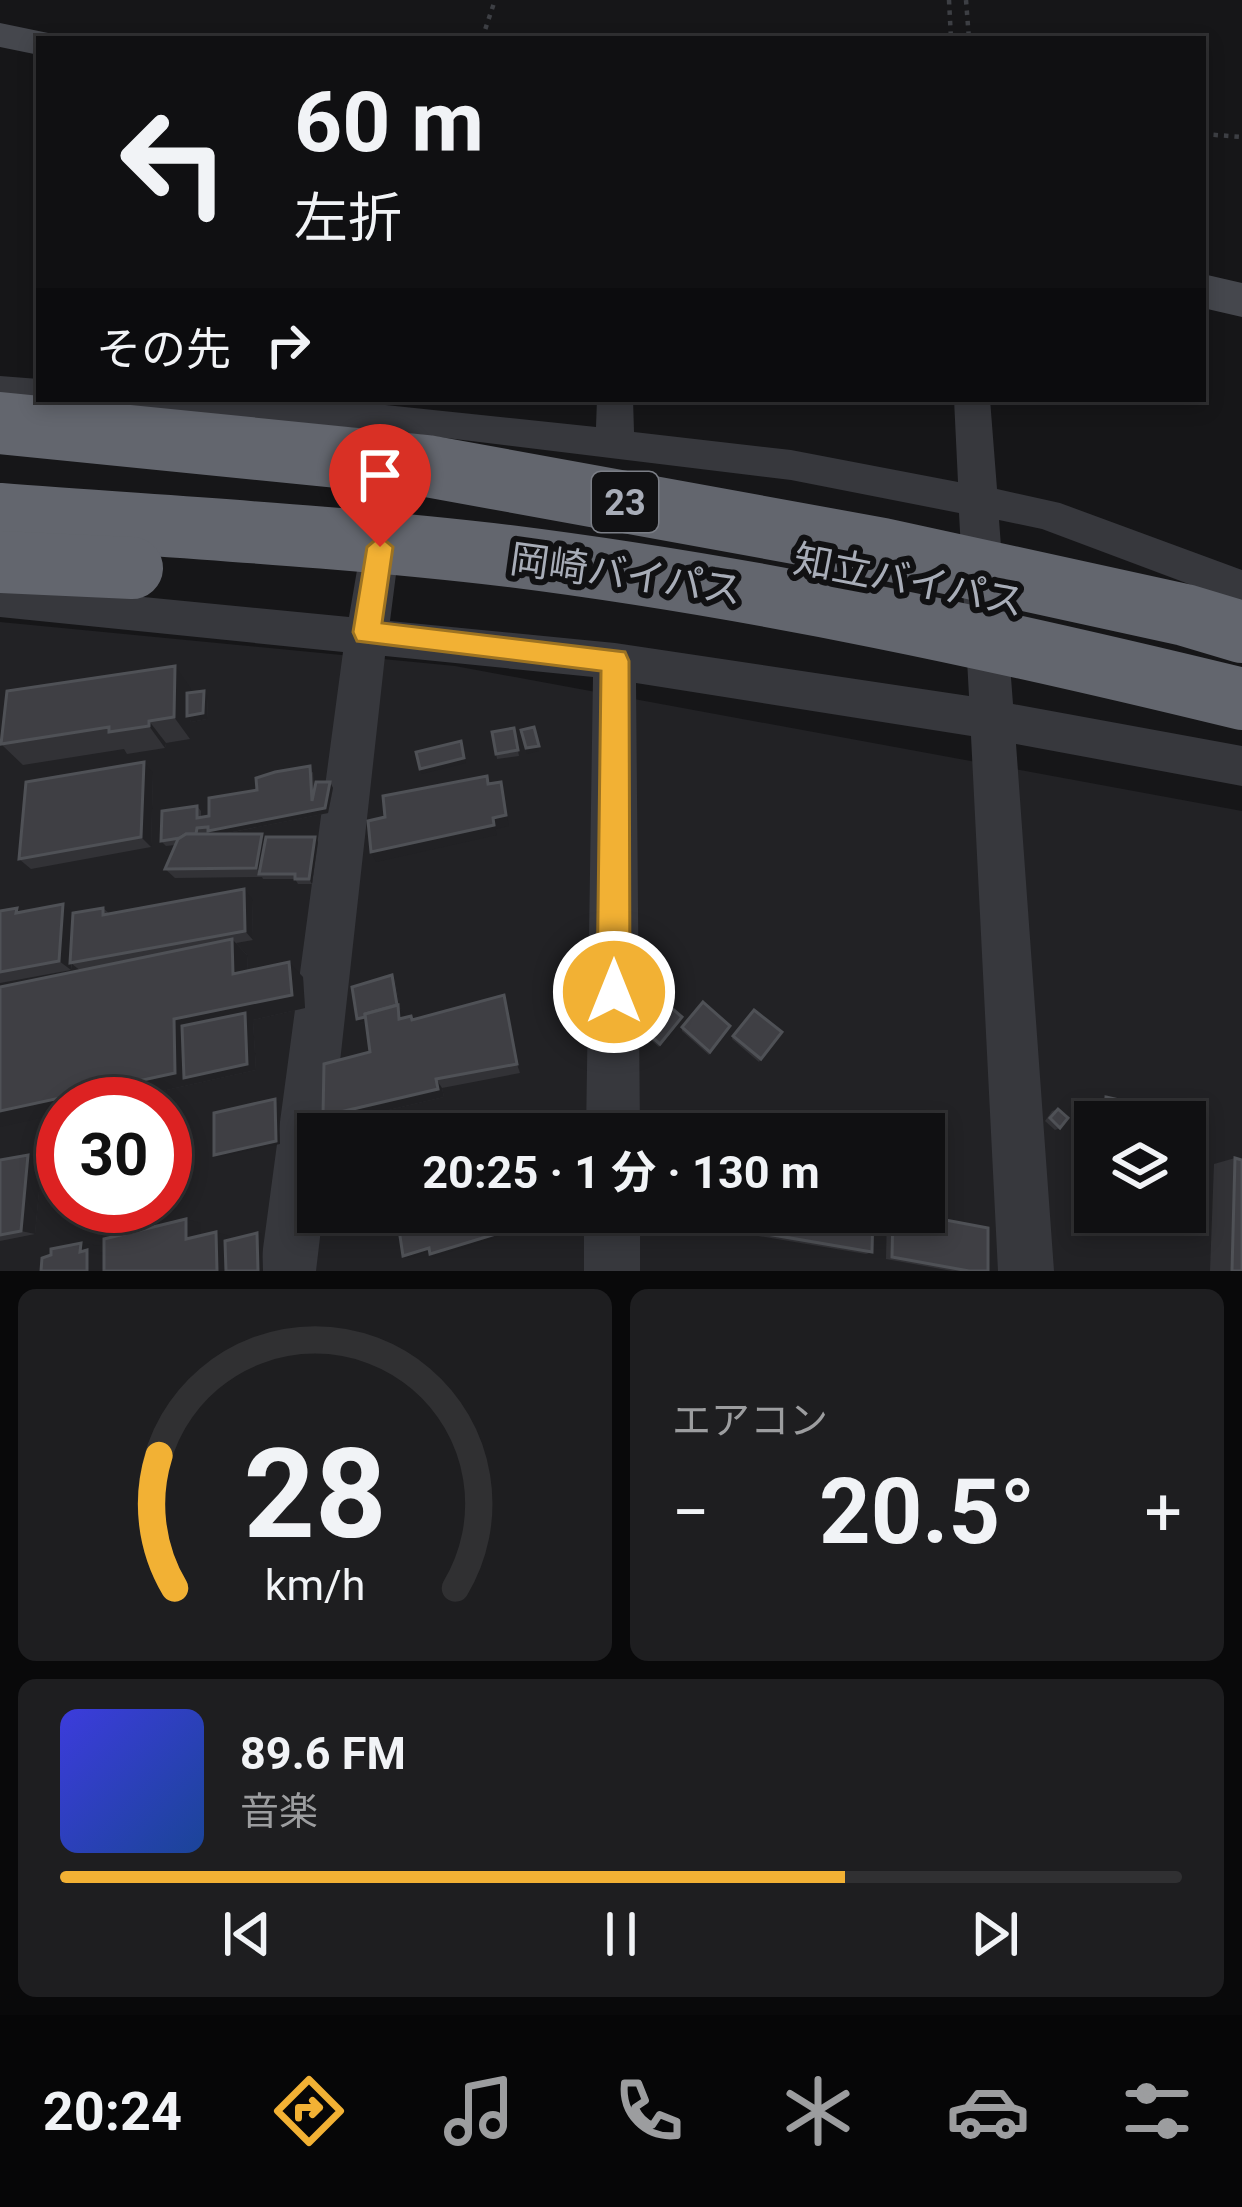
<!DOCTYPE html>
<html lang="ja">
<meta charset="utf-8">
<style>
:root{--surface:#101012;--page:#1e1e20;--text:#f1f3f6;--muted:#9c9d9f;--line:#303032;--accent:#f2b134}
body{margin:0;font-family:Roboto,"Noto Sans JP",sans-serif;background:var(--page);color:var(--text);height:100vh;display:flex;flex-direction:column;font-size:45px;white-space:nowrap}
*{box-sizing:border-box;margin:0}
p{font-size:39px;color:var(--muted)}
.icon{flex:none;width:66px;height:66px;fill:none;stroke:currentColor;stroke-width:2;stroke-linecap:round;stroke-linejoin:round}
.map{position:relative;height:1271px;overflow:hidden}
.details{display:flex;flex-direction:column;gap:18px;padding:18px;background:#09090a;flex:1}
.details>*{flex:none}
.banner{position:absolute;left:36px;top:36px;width:1170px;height:366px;border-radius:0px;box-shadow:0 6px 18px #0003,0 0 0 3px var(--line);background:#101012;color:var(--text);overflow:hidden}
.fabs{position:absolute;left:1074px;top:1101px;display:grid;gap:24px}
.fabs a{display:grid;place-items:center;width:132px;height:132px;border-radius:0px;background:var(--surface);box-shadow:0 6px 18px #0003,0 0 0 3px var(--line);font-size:60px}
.speed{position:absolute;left:36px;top:1077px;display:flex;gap:24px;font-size:60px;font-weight:700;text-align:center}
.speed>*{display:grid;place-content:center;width:156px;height:156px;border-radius:50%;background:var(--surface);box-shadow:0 6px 18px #0003,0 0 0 3px var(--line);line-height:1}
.speed .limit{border:18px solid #d22;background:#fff;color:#111}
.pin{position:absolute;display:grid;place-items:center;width:102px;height:102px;color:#fff;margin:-123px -51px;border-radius:50% 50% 50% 0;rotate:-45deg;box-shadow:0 0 12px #0007}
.pin .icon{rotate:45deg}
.me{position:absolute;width:132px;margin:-66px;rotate:0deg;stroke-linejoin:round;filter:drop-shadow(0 0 9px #0008)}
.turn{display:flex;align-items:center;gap:42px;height:252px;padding:0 60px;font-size:54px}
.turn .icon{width:156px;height:156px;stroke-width:2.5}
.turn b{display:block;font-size:84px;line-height:102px}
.then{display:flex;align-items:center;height:114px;padding:0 60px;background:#0003;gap:24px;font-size:45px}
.big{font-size:90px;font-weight:700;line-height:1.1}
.details .card{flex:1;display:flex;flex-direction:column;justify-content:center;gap:18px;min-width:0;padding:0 42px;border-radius:18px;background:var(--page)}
.details .dial{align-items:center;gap:0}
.dial svg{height:312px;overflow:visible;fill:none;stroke:var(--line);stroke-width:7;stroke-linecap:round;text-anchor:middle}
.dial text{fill:var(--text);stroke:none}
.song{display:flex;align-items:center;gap:36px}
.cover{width:144px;height:144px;border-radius:18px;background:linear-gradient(135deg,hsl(240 70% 55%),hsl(220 70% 35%))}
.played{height:12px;border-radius:6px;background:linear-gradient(90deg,var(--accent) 70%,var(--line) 70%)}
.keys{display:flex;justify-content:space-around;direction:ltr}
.heat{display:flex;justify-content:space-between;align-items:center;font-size:66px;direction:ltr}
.details .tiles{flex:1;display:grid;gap:18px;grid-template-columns:1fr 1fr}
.card:last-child{grid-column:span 2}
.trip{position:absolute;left:297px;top:1113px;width:648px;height:120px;border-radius:0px;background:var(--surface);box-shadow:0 6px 18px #0003,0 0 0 3px var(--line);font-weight:700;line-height:120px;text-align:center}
.tabs{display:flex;height:192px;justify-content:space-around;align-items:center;background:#060607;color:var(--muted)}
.tabs .icon{width:84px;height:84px}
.tabs .current{color:var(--accent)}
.tabs b{font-size:54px;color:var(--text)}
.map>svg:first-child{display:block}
</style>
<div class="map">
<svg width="1242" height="1271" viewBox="0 0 1242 1271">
<rect width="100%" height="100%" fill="#161618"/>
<!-- built -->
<path fill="#222225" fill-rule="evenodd" d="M 0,622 L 455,666 L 1242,811 L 1242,1271 L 0,1271 ZM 63,1104 L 165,1104 L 165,1206 L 63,1206 ZM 1095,1122 L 1185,1122 L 1185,1212 L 1095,1212 ZM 318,1134 L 924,1134 L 924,1212 L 318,1212 Z"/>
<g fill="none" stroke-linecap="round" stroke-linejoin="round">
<!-- path -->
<g stroke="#3d3f44" stroke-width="4.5" stroke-dasharray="4.5 6" stroke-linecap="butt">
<path d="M 949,0 L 951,39"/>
<path d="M 966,0 L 969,39"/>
<path d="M 482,39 L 495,0"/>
<path d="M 1203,134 L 1242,137"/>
</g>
<!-- street -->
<g fill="#37383d" fill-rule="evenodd">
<path d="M 0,376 L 39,379 L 39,399 L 53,399 L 39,405 L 0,402 Z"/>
<path d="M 124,399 L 328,399 L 596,427 L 597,399 L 633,399 L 634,432 L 791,450 L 958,482 L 954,399 L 990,399 L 997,489 L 1060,503 L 1242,570 L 1242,604 L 1042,529 L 999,520 L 1013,704 L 1242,746 L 1242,786 L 1016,744 L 1054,1271 L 998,1271 L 971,736 L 636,683 L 640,1134 L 586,1134 L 593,677 L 385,656 L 332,1134 L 318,1134 L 318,1212 L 323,1212 L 316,1271 L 260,1271 L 343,652 L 0,617 L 0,583 L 349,617 L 381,430 L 142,412 L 129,409 ZM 414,434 L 791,480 L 959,513 L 969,696 L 615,643 L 390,621 Z"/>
<rect x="584" y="1212" width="56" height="59"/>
</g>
<!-- secondary -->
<g fill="#45474d" fill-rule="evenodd">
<path d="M 0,23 L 53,34 L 56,39 L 39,39 L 39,55 L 0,47 Z"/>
<path d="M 1203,274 L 1242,283 L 1242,317 L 1203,308 Z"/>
</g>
<!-- highway-bridge -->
<g stroke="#63666e" stroke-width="62">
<path d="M 0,423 L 427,466 L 883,549 L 1185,615 L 1242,632"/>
<path d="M 0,514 C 170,527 340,536 509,556 C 756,587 1000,640 1242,699"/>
<path d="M 0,562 L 132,568"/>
</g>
</g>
<!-- wall -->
<g fill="#323236">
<path d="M 191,689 L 191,693 L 208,697 L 207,719 L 191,722 L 190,720 L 190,739 L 166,743 L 165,748 L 127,754 L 124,749 L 23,765 L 1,744 Z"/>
<path d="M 514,728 L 519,756 L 497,759 L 492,732 Z"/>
<path d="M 313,772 L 314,790 L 330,782 L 333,788 L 328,813 L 223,834 L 262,834 L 266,839 L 318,842 L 312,884 L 298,884 L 295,879 L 263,879 L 262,877 L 175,878 L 165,869 L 175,845 L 166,846 L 161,841 L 197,806 L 201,811 L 201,818 L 209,816 L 257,790 Z"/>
<path d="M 153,773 L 151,847 L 31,869 L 19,859 Z"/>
<path d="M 252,899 L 253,940 L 236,943 L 247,955 L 248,971 L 303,977 L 305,1008 L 253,1020 L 256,1070 L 104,1104 L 63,1104 L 81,971 L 72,964 L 71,970 L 0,983 L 0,911 L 22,912 L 63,904 L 74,913 L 103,908 L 110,914 Z"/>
<path d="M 395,979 L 400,1008 L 405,1017 L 411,1016 L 413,1019 L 504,995 L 520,1073 L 442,1088 L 444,1097 L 333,1123 L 370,1052 L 366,1021 L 360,1023 Z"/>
<path d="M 632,1020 L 681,1020 L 659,1047 L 632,1024 Z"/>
<path d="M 730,1026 L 709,1055 L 682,1031 L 682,1027 Z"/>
<path d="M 782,1032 L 759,1062 L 732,1039 L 733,1036 Z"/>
<path d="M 1106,1097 L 1163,1122 L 1095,1122 L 1095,1161 L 1095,1103 Z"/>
<path d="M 1058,1109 L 1060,1128 L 1055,1130 L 1045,1121 L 1052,1111 Z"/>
<path d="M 1235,1158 L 1242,1271 L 1210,1271 L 1214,1164 Z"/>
<path d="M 42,1159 L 35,1234 L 0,1241 L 0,1160 Z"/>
<path d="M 1086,1180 L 1124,1219 L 1118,1221 L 1082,1213 L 1081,1182 Z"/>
<path d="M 731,1212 L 873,1212 L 872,1252 L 866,1254 L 729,1231 Z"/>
<path d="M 890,1212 L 903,1212 L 988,1271 L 952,1271 L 886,1259 L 887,1213 Z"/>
</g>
<!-- shaded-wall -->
<g fill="#212124">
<path d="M 175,666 L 191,689 L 190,716 L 204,691 L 208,697 L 207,719 L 191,722 L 190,720 L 190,739 L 174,717 Z"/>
<path d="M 149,721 L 166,743 L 165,748 L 149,726 Z"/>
<path d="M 539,746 L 539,751 L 527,754 L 526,748 Z"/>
<path d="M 464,758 L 466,763 L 422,774 L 420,769 Z"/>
<path d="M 144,762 L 153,773 L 151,847 L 141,837 Z"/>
<path d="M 330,782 L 333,788 L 328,813 L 212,836 L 208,831 L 325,808 Z"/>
<path d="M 501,782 L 509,826 L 496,829 L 493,818 Z"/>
<path d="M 494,825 L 497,835 L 376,862 L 371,852 Z"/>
<path d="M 262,834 L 269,844 L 261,874 L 256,868 Z"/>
<path d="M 315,837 L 318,842 L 312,884 L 309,879 Z"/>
<path d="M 244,889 L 252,899 L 253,940 L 245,931 Z"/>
<path d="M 63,904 L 75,913 L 71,970 L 59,961 Z"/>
<path d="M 232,939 L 247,955 L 249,989 L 233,974 Z"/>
<path d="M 289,962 L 303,977 L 305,1008 L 253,1020 L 256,1070 L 104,1104 L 63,1104 L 63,1113 L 0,1127 L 0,1111 L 174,1019 Z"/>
<path d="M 392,975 L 395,979 L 400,1008 L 405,1016 L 406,1029 L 399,1019 L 398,1012 L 360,1023 L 357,1019 Z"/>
<path d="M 504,995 L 507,1006 L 520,1073 L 517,1064 Z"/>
<path d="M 436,1079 L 442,1088 L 444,1097 L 333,1123 L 323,1116 Z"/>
<path d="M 275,1099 L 279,1102 L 280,1144 L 219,1157 L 214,1155 Z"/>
<path d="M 28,1155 L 42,1159 L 35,1234 L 21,1231 Z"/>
<path d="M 506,1212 L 508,1212 L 512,1232 L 434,1257 L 430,1254 Z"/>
<path d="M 186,1219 L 201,1223 L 201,1243 L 186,1239 Z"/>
<path d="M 216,1232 L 230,1236 L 231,1271 L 217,1271 Z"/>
<path d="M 257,1233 L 262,1234 L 263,1271 L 258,1271 Z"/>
<path d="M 81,1243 L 100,1246 L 100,1252 L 106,1253 L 106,1271 L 87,1271 L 80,1252 Z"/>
<path d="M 429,1248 L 433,1250 L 408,1258 L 403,1256 Z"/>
</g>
<!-- building -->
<g fill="#3f3f44" stroke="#4f5156" stroke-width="3">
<path d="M 175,666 L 174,717 L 149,721 L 149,726 L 109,732 L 109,727 L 1,744 L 7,691 Z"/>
<path d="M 204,691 L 203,713 L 187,716 L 187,693 Z"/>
<path d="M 534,727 L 539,746 L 526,748 L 521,730 Z"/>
<path d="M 514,728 L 518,750 L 496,754 L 492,732 Z"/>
<path d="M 461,741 L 464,758 L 420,769 L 416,752 Z"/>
<path d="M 144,762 L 141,837 L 19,859 L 26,782 Z"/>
<path d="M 310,766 L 312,801 L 316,782 L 330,782 L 325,808 L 208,831 L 208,827 L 197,828 L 196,834 L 186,834 L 180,838 L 161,841 L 162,811 L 197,806 L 197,818 L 209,816 L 209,798 L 257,790 L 256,778 L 275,772 Z"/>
<path d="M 487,776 L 488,784 L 501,782 L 506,815 L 493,818 L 494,825 L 371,852 L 368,821 L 385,817 L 383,796 Z"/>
<path d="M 186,834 L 262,834 L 256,868 L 165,869 L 178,839 Z"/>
<path d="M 266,837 L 315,837 L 309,879 L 295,879 L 295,874 L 259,874 Z"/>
<path d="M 244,889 L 245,931 L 70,963 L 73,913 L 103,908 L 103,915 Z"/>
<path d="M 63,904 L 59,961 L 0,972 L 0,911 L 17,908 L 16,913 Z"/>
<path d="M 232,939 L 233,974 L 289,962 L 292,995 L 174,1019 L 175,1073 L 0,1111 L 0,987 Z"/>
<path d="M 392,975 L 397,1005 L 365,1014 L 365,1017 L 357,1019 L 352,987 Z"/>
<path d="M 654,993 L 682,1017 L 660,1044 L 632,1020 Z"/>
<path d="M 504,995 L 517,1064 L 436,1079 L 438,1089 L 323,1116 L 324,1064 L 370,1052 L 365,1014 L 398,1005 L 399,1019 L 411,1016 L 412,1020 Z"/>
<path d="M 703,1002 L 730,1026 L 710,1052 L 682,1027 Z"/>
<path d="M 754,1010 L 782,1032 L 761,1059 L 733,1036 Z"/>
<path d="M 245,1013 L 247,1064 L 184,1078 L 182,1026 Z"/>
<path d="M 1106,1097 L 1163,1110 L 1163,1122 L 1105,1122 Z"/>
<path d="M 275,1099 L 276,1141 L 214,1155 L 214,1113 Z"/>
<path d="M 1058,1109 L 1068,1118 L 1060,1128 L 1050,1118 Z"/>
<path d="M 377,1123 L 378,1134 L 335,1134 Z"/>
<path d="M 28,1155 L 21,1231 L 0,1235 L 0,1160 Z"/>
<path d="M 1235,1158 L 1242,1160 L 1242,1271 L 1232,1271 Z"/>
<path d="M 1086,1180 L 1095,1182 L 1095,1212 L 1123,1212 L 1124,1219 L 1087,1212 Z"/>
<path d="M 405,1212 L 506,1212 L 509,1230 L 430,1254 L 429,1248 L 403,1256 L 397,1216 L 405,1214 Z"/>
<path d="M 733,1212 L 873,1212 L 872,1252 L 732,1228 Z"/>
<path d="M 893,1212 L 903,1212 L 988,1228 L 988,1271 L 969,1271 L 892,1257 Z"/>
<path d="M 186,1219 L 186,1239 L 216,1232 L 217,1271 L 104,1271 L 104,1239 Z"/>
<path d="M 257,1233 L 258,1271 L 226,1271 L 225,1241 Z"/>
<path d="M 81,1243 L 80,1252 L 87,1250 L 87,1271 L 41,1271 L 42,1258 L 51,1255 L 51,1249 Z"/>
</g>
<!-- route -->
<path fill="#f2b134" stroke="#9d7322" stroke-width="3" d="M 380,536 L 393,547 L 382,623 L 625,652 L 629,661 L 630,992 L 625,1004 L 614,1008 L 602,1004 L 597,992 L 601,671 L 357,641 L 353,632 L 367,547 Z"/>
<g text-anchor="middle" stroke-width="12" stroke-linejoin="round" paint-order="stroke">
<!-- shield labels -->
<rect fill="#111113" stroke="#7b7e86" stroke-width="3" x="592" y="472" width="66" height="60" rx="9"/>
<g font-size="36" font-weight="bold" fill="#a8adb8">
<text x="625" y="515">23</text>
</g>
<!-- street labels -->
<g font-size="39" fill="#a8adb8" stroke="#111113">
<text transform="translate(626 574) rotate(8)" y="14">岡崎バイパス</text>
<text transform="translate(909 580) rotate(11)" y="14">知立バイパス</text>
</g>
</g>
</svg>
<div class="fabs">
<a><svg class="icon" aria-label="layers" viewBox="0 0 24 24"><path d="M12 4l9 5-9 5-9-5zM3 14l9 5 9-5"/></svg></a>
</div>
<div class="speed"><div class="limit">30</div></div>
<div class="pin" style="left:380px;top:547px;background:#d93025"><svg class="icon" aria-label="arrive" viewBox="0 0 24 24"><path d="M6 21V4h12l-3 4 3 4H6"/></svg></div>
<svg class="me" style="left:614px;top:992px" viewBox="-20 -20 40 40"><circle r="17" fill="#f2b134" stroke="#fff" stroke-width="3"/><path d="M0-11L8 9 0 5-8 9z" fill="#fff"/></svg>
<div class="trip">20:25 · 1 分 · 130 m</div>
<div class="banner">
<div class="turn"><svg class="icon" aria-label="left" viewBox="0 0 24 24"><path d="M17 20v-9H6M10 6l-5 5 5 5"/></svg><div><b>60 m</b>左折</div></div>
<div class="then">その先<svg class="icon" aria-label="right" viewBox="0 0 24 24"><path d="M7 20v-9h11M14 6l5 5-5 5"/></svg></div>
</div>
</div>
<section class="details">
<div class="tiles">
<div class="card dial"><svg viewBox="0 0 100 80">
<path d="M14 69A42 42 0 1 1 86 69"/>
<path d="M14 69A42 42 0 0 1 10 35" stroke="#f2b134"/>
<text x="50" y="56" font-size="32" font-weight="700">28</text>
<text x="50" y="72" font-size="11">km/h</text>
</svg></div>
<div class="card"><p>エアコン</p>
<div class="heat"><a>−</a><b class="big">20.5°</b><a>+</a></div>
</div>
<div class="card">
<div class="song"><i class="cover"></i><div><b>89.6 FM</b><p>音楽</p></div></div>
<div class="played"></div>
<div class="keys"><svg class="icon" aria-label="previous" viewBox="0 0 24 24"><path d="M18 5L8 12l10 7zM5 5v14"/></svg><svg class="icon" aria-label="pause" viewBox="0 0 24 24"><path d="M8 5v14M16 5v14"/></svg><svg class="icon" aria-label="next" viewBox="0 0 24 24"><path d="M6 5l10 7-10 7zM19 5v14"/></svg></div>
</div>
</div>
</section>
<nav class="tabs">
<b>20:24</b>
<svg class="icon current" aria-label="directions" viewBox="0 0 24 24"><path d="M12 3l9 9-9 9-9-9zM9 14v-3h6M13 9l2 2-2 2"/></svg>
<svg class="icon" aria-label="music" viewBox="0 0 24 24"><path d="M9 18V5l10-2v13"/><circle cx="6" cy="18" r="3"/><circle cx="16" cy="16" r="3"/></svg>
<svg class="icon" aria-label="phone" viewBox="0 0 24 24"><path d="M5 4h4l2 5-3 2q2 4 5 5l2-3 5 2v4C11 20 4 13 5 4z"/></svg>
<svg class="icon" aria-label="climate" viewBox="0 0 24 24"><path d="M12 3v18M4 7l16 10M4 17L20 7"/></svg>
<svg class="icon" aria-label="car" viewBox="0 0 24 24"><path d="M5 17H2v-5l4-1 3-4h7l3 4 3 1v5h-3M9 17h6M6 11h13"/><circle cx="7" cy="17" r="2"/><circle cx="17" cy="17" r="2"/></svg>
<svg class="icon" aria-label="filters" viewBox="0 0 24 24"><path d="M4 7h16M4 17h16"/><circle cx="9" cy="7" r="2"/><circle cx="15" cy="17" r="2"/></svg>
</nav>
